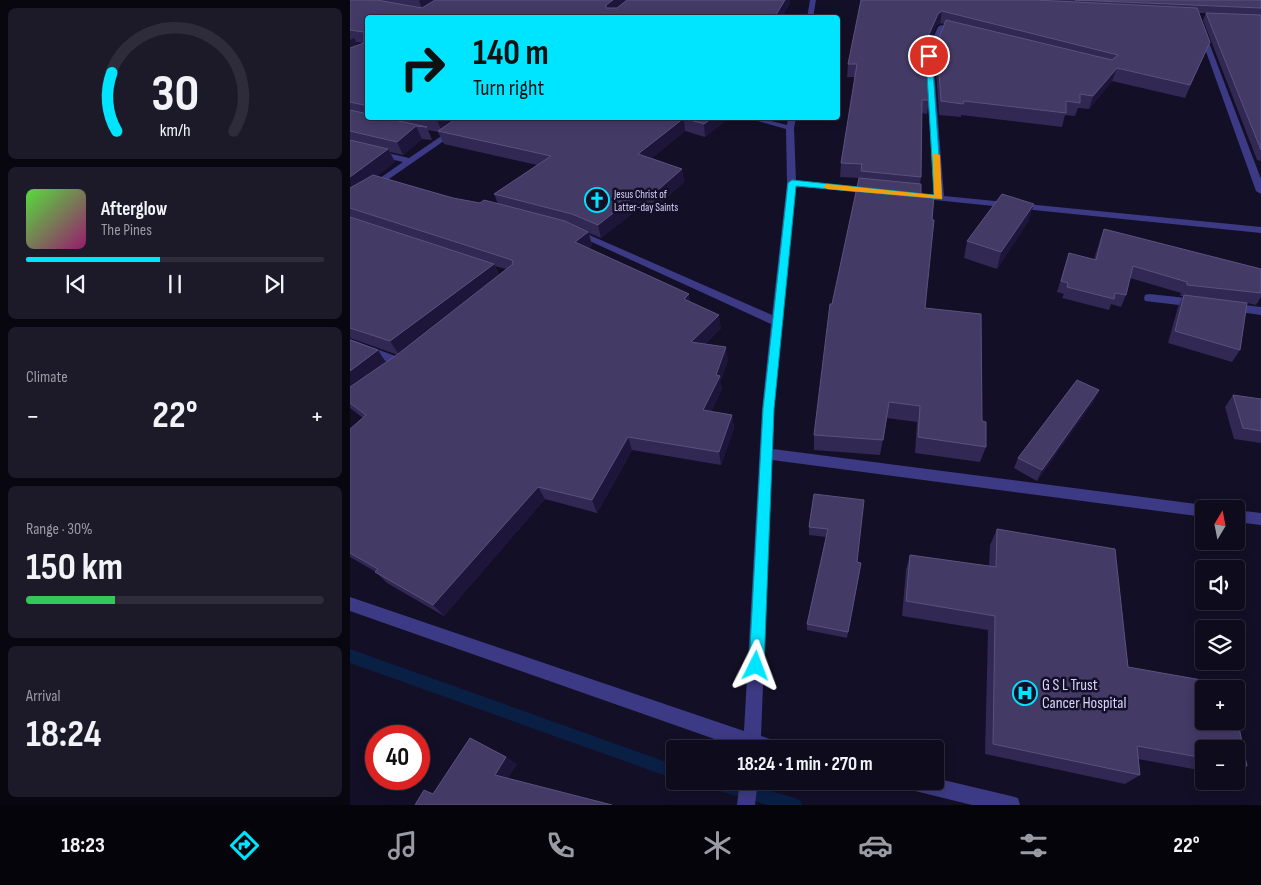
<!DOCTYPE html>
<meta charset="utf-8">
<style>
:root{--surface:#0e0b1c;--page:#1c1929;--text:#f1f3f6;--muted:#9b9ba3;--line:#2e2b3b;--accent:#00e5ff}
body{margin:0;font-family:"Sofia Sans Condensed",sans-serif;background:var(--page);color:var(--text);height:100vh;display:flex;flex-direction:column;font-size:19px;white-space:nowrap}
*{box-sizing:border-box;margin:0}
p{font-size:16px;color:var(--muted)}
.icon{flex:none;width:28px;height:28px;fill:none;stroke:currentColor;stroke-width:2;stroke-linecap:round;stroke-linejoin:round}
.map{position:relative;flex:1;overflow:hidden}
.side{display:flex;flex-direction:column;gap:8px;padding:8px;background:#08060f;width:350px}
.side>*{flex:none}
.hud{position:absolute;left:15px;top:15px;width:475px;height:105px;border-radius:5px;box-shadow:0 2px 12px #0003,0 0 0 1px var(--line);background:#00e5ff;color:#111;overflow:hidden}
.needle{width:32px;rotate:10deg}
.fabs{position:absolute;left:845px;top:500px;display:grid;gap:10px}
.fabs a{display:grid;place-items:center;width:50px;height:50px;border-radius:5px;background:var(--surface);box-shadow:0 2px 12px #0003,0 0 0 1px var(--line);font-size:25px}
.speed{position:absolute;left:15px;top:725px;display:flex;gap:10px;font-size:25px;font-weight:700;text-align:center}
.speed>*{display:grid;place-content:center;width:65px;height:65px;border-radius:50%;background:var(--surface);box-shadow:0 2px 12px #0003,0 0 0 1px var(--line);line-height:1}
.speed .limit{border:8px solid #d22;background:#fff;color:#111}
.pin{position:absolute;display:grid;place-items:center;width:42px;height:42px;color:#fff;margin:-21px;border:2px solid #fff;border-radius:50%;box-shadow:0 1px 5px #0007}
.me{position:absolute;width:55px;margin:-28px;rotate:3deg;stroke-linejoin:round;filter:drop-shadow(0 0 4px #0008)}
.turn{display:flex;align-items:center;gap:18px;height:105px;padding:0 25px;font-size:22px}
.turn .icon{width:65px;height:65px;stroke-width:2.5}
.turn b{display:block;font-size:35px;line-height:42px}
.big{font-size:38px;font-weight:700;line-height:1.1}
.side .card{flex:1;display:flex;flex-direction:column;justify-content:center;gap:8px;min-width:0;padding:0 18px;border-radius:8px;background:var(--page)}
.side .dial{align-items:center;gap:0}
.dial svg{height:130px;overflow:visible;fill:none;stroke:var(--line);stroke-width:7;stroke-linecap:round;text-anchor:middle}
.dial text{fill:var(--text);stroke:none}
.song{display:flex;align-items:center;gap:15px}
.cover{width:60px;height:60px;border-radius:8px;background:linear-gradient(135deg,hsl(110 70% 55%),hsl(320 70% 35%))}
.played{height:5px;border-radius:2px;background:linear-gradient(90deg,var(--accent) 45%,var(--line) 45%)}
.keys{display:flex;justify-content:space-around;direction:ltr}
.heat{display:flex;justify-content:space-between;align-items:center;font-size:28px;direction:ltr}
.charge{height:8px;border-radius:4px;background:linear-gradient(90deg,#34c759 30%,var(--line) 0)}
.trip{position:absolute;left:316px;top:740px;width:278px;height:50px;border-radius:5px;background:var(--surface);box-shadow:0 2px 12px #0003,0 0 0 1px var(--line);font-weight:700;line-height:50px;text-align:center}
.tabs{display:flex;height:80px;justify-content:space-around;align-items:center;background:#06040b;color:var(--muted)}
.tabs .icon{width:35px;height:35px}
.tabs .active{color:var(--accent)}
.tabs b{font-size:22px;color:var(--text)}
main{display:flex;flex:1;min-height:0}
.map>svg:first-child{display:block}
</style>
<main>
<section class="side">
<div class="card dial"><svg viewBox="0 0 100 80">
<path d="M14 69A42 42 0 1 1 86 69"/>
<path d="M14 69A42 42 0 0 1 11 33" stroke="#00e5ff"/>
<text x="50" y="56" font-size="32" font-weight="700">30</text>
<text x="50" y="72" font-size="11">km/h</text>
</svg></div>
<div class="card">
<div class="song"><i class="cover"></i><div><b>Afterglow</b><p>The Pines</p></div></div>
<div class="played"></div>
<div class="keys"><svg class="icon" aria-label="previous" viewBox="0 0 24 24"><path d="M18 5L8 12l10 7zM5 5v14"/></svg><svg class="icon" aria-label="pause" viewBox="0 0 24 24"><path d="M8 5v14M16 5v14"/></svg><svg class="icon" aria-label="next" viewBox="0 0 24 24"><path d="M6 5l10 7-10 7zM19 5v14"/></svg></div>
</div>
<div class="card"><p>Climate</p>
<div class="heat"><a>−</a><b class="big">22°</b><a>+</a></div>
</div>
<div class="card"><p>Range · 30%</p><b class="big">150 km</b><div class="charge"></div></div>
<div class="card"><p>Arrival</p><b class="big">18:24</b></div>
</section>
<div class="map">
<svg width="911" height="805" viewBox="0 0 911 805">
<rect width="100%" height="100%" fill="#130f26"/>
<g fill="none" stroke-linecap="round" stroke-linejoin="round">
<!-- stream -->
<g fill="#0a1f44" fill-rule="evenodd">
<path d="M 0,649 L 325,765 L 325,779 L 0,663 Z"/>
<path d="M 352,781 L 386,781 L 445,798 L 450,800 L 452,805 L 418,805 L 359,788 L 354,786 Z"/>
</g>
<!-- minor -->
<g fill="#3d3a85" fill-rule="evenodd">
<path d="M 460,0 L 466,0 L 463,18 L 457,18 Z"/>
<path d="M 591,25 L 611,31 L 608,33 L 593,30 L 583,56 L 594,196 L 911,227 L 911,233 L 565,198 L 563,196 L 568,193 L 584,195 L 575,56 L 588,27 Z"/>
<path d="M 852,30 L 855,32 L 911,179 L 911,194 L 906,191 L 849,32 Z"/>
<path d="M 118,118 L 127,118 L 0,206 L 0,199 L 53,162 L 0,150 L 0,144 L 59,158 Z"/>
<path d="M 397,118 L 409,118 L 437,125 L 438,118 L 446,118 L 444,128 L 446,181 L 523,188 L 528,191 L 523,194 L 446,186 L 424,409 L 423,449 L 854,505 L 860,509 L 854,509 L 854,517 L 422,460 L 411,736 L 431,743 L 434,749 L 393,749 L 0,611 L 0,597 L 394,731 L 412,409 L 421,324 L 220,232 L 225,229 L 228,230 L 422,315 L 437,183 L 436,129 Z"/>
<path d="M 799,294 L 846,299 L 851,303 L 846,307 L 795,301 L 794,298 L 795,295 Z"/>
<path d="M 879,303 L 911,307 L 911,315 L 875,310 L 873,307 L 875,304 Z"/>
<path d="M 0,339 L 56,360 L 58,363 L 52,367 L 0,348 Z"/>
<path d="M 886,510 L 911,513 L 911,525 L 886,522 Z"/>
<path d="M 585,778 L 661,796 L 668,798 L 670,805 L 622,805 L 561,790 L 555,787 L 552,781 L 585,781 Z"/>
<path d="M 390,781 L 408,781 L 405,805 L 387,805 Z"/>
</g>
</g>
<!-- wall -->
<g fill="#312854" fill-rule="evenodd">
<path d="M 0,0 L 440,0 L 440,3 L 431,18 L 18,18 L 18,118 L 379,118 L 355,137 L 335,131 L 302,158 L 332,169 L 334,182 L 305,208 L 294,204 L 251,238 L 239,233 L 242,245 L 239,248 L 341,302 L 371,328 L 355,344 L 378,360 L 370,382 L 372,389 L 361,412 L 382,415 L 384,428 L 371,465 L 282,450 L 247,513 L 195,499 L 94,616 L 37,583 L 26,572 L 0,557 L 0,429 L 13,418 L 0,408 L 0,340 L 36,362 L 48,355 L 0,338 ZM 6,42 L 13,43 L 7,45 ZM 78,130 L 88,132 L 94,144 L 187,165 L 144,194 L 148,204 L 130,203 L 103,198 L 27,176 L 45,162 L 40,152 L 53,155 L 72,139 L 82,140 ZM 145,266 L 156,269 L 149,275 Z"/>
<path d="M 511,0 L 911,0 L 911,161 L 907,160 L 853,20 L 856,13 L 849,13 L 860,42 L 835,98 L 762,81 L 739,109 L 728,108 L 725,116 L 715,115 L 712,127 L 611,115 L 611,117 L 589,115 L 585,56 L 587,43 L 594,24 L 590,23 L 586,26 L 575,51 L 579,100 L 577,114 L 572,113 L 571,177 L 570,184 L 571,194 L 575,308 L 632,421 L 636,447 L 630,462 L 565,453 L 567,422 L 537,418 L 530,455 L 464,450 L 464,435 L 482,304 L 509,178 L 490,177 L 491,163 L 505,77 L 497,77 L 498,64 Z"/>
<path d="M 679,220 L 647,269 L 614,258 L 617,241 Z"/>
<path d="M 754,229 L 911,269 L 911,297 L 906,305 L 897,303 L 890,350 L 882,362 L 818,343 L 828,307 L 833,296 L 830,296 L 831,293 L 780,278 L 776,295 L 771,307 L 761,304 L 759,310 L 712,298 L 714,294 L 707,292 L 719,253 L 744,259 L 750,240 Z"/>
<path d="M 749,390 L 743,402 L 687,481 L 664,468 L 668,458 Z"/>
<path d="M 883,395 L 911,399 L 911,443 L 884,439 L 875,407 Z"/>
<path d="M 464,494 L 510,570 L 497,638 L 457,630 L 457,624 L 476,537 L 459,535 L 459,527 Z"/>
<path d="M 647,529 L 765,549 L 778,667 L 880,685 L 881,689 L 854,689 L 854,721 L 886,721 L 886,713 L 897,766 L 886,772 L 886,749 L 854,749 L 854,771 L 788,759 L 790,775 L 775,784 L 635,754 L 638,630 L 552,616 L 556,570 L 560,555 L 639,566 L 640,545 Z"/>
</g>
<!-- shaded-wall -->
<g fill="#1d163a">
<path d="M 70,0 L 92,0 L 74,12 L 69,1 Z"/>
<path d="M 263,0 L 280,0 L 259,17 L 256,8 L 256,5 Z"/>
<path d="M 435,0 L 440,0 L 440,3 L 431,18 L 424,18 Z"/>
<path d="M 592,11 L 590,23 L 586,26 L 573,56 L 575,43 L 588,14 Z"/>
<path d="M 4,38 L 10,50 L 0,54 L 0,40 Z"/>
<path d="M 767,68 L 762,81 L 739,109 L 743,96 Z"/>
<path d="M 91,118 L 115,118 L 92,132 L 87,120 Z"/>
<path d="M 334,118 L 335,131 L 291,167 L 288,154 Z"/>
<path d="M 362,118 L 379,118 L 355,137 L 354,124 Z"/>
<path d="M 66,126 L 72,139 L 53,155 L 47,142 Z"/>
<path d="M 38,149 L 45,162 L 0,197 L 0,177 Z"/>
<path d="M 332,169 L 334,182 L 305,208 L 302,195 Z"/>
<path d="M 291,191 L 294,204 L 251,238 L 248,225 Z"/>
<path d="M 684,204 L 679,220 L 647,269 L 651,252 Z"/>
<path d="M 238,232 L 242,245 L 229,256 L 225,242 Z"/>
<path d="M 144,264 L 150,278 L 49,355 L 40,341 Z"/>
<path d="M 339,294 L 342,308 L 334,299 Z"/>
<path d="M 369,315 L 371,328 L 343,356 L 341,342 Z"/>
<path d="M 376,347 L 378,360 L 370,382 L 372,389 L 355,424 L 353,410 Z"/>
<path d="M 28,350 L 37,364 L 0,392 L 0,371 Z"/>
<path d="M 749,390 L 743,402 L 687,481 L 692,470 Z"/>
<path d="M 382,415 L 384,428 L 371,465 L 369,452 Z"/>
<path d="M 278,437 L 282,450 L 247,513 L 242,500 Z"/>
<path d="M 188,487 L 195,499 L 94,616 L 83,605 Z"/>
<path d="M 156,757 L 167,764 L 156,782 L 145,775 Z"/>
</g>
<!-- building -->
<g fill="#433a66" stroke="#5a527e">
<path d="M 0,0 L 27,0 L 72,8 L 85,0 L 263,0 L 256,5 L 256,8 L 267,8 L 277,0 L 435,0 L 424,18 L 18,18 L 18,106 L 0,102 L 0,48 L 14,43 L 14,32 L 0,30 Z"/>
<path d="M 511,0 L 685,0 L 847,8 L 860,42 L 840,85 L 767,68 L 743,96 L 730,94 L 730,103 L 716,101 L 716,113 L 614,101 L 613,104 L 591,101 L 587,43 L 596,20 L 762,60 L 768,55 L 592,11 L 588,14 L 575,43 L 579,100 L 572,100 L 571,177 L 511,171 L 512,164 L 491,163 L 507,64 L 498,64 Z"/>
<path d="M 725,0 L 911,0 L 911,8 Z"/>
<path d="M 856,13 L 911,15 L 911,150 Z"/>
<path d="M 0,110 L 18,114 L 18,118 L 35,118 L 77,127 L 66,126 L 47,142 L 0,131 Z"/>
<path d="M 74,118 L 91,118 L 87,120 Z"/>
<path d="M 107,118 L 362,118 L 354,124 L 334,118 L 288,154 L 332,169 L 302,195 L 291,191 L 248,225 L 222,214 L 144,194 L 201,156 L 88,131 Z"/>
<path d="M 0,140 L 38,149 L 0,177 Z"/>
<path d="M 23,175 L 103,198 L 130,203 L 134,200 L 215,221 L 238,232 L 225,242 L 339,294 L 334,299 L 369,315 L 341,342 L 376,347 L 366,375 L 370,376 L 353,410 L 382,415 L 369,452 L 278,437 L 242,500 L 188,487 L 83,605 L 25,572 L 28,569 L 0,553 L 0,429 L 16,415 L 0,403 L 0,387 L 48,354 L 163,264 L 162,260 L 0,208 L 0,188 Z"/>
<path d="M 509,178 L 571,184 L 571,194 L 584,196 L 582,220 L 584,220 L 575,308 L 631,314 L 632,421 L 636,422 L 636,447 L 568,437 L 570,406 L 539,402 L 533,440 L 464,435 L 480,304 L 482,304 Z"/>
<path d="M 652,194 L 684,204 L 651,252 L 617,241 Z"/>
<path d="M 0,217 L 144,264 L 40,341 L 0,328 Z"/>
<path d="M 754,229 L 911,269 L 911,293 L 837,285 L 837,282 L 783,266 L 776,295 L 765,293 L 764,299 L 717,287 L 718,283 L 711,281 L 719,253 L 746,260 Z"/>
<path d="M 834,295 L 897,303 L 890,350 L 825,331 Z"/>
<path d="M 0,340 L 28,350 L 0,371 Z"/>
<path d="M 727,380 L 749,390 L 692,470 L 668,458 Z"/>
<path d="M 883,395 L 911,399 L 911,431 L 893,428 Z"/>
<path d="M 464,494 L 514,500 L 507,562 L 511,563 L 498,632 L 457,624 L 478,529 L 459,527 Z"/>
<path d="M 647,529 L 765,549 L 778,667 L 880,685 L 881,689 L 854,689 L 854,721 L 886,721 L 886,713 L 897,766 L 886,764 L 886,749 L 854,749 L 854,758 L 787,746 L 790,775 L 643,744 L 645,616 L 556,601 L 560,555 L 646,567 Z"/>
<path d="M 120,738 L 156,757 L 145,775 L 262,805 L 65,805 L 74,790 L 83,794 Z"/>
</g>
<!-- route -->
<path fill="#00e5ff" stroke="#0095a6" d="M 579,54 L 582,56 L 592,199 L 446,186 L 424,409 L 414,666 L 412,672 L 406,674 L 401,672 L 399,666 L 413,409 L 438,183 L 442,180 L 584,195 L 576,56 Z"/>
<!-- slow -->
<path fill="#f59e0b" d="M 583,153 L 590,155 L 592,199 L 477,189 L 473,186 L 477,184 L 584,195 Z"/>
<!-- icons -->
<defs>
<symbol id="church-ring" viewBox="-11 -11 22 22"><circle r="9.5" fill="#130f26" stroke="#00e5ff" stroke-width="1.5"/><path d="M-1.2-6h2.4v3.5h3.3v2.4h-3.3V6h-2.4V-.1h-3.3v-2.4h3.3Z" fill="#00e5ff"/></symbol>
<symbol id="hospital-ring" viewBox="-11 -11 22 22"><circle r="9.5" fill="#130f26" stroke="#00e5ff" stroke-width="1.5"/><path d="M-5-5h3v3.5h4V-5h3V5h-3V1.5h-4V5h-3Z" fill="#00e5ff"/></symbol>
</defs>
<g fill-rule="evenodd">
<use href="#church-ring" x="233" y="186" width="28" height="28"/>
<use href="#hospital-ring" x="661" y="679" width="28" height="28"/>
</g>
<g text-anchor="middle" stroke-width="5" stroke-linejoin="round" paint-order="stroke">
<!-- far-poi labels -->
<g font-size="11" fill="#d9d4ff" stroke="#130f26" text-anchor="start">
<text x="264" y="198">Jesus Christ of<tspan x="264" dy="13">Latter-day Saints</tspan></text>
</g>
<!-- near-poi labels -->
<g font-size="16" fill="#d9d4ff" stroke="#130f26" text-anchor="start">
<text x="692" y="690">G S L Trust<tspan x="692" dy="18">Cancer Hospital</tspan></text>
</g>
</g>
</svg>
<div class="fabs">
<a><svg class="needle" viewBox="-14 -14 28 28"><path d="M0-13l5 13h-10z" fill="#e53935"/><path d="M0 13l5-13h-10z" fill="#9b9ba3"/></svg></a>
<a><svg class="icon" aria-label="sound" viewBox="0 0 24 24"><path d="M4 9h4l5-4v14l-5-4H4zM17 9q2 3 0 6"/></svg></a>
<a><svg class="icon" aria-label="layers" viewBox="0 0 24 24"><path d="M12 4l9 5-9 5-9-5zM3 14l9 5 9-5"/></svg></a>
<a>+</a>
<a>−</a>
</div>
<div class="speed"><div class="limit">40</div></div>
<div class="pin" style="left:579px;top:56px;background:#d93025"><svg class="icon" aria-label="arrive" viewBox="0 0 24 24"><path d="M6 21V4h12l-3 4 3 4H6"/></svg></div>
<svg class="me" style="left:406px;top:666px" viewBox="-20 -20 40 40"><path d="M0-17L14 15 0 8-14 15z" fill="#00e5ff" stroke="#fff" stroke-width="4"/></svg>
<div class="trip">18:24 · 1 min · 270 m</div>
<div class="hud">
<div class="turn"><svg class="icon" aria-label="right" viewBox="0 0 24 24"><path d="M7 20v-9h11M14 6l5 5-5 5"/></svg><div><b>140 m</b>Turn right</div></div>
</div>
</div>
</main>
<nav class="tabs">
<b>18:23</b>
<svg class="icon active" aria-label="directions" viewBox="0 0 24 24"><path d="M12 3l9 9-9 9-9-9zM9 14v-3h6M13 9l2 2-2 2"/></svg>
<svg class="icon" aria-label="music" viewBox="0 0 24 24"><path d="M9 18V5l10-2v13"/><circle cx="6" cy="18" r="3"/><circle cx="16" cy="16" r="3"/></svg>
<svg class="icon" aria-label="phone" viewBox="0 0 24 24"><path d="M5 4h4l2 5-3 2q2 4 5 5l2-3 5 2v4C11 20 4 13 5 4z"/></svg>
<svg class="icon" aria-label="climate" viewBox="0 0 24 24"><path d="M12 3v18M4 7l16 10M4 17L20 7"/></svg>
<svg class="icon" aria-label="car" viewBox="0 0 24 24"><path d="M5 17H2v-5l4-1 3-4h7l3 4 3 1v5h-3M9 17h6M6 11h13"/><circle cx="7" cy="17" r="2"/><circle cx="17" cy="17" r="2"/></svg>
<svg class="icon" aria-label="filters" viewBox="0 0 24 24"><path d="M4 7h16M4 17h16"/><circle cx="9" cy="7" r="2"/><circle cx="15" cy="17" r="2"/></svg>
<b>22°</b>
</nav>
